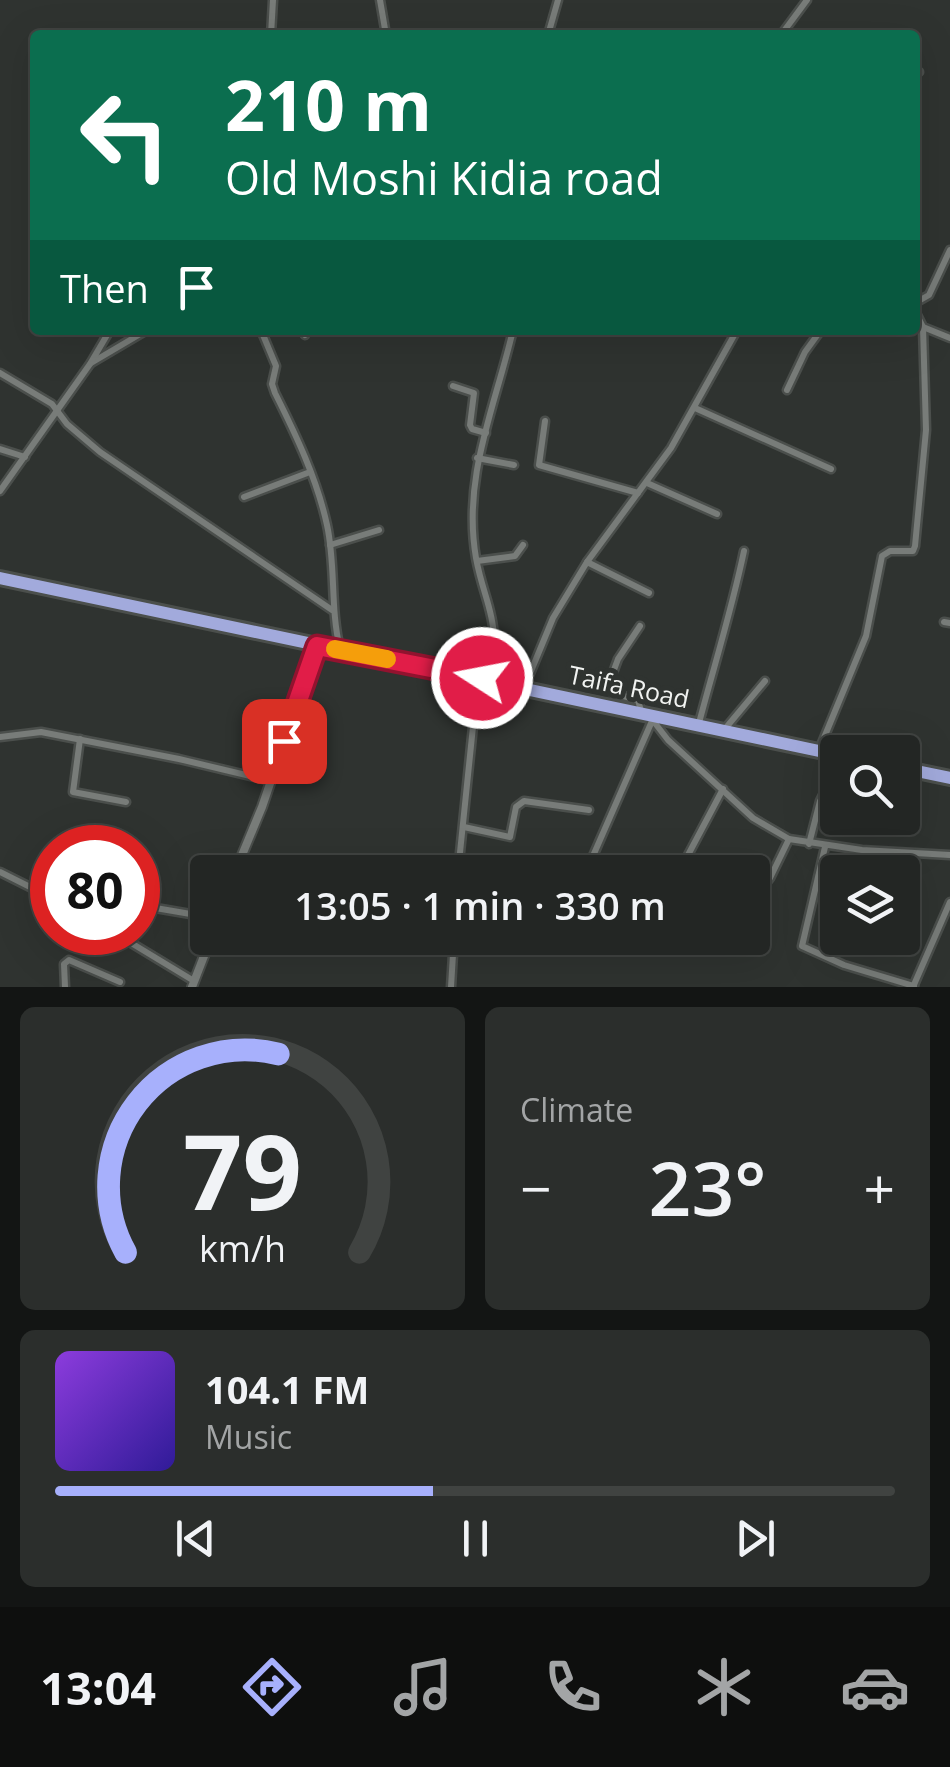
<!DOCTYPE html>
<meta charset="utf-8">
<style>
:root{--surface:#232624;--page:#2b2e2c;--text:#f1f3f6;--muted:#a3a5a6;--line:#404341;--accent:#a7b0fc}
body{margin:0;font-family:"Open Sans",sans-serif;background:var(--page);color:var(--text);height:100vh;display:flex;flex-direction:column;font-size:38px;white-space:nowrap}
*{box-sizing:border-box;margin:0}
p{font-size:32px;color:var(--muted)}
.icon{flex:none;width:55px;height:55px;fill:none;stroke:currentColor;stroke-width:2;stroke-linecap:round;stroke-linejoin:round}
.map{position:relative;height:987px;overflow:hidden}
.side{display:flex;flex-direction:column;gap:20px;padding:20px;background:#131514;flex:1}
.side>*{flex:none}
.top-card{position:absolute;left:30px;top:30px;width:890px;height:305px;border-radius:10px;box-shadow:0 10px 40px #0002,0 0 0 2px var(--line);background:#0b6e4f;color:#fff;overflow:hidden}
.buttons{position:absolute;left:820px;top:735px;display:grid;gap:20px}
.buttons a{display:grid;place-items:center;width:100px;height:100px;border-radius:10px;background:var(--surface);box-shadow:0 10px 40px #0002,0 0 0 2px var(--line);font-size:50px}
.speed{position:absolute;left:30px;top:825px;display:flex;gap:20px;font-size:50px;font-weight:700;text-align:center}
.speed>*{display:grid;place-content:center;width:130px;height:130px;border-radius:50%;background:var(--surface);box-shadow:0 10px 40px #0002,0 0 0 2px var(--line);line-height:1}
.speed .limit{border:15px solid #d22;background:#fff;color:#111}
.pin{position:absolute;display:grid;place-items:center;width:85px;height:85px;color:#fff;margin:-42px;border-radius:20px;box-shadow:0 5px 15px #0006}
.me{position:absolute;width:110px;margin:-55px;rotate:281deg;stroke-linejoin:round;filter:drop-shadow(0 0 8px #0008)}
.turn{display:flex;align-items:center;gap:35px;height:210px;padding:0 30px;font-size:45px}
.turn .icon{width:130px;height:130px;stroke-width:2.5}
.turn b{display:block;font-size:70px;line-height:85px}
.then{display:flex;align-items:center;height:95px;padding:0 30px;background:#0003;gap:20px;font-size:38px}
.big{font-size:75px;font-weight:600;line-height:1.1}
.side .tile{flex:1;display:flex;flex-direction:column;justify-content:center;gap:15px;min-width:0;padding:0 35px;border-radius:15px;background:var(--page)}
.side .dial{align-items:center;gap:0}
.dial svg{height:260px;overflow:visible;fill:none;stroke:var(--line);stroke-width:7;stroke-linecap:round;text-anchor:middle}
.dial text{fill:var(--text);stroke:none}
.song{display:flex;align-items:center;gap:30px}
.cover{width:120px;height:120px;border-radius:15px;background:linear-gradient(135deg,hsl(270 70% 55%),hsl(250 70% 35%))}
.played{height:10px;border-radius:5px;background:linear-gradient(90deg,var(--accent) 45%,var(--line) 45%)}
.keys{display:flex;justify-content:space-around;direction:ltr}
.heat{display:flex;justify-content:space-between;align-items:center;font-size:55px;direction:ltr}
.side .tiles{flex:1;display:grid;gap:20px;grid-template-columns:1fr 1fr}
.tile:last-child{grid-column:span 2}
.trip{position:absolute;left:190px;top:855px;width:580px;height:100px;border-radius:10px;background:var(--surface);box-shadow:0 10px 40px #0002,0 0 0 2px var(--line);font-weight:600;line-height:100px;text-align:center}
.menu{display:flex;height:160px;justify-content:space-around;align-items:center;background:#0e0f0e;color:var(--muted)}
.menu .icon{width:70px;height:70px}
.menu .on{color:var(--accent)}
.menu b{font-size:45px;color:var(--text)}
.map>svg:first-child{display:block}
</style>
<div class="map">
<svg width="950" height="987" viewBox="0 0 950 987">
<rect width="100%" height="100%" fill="#2f3330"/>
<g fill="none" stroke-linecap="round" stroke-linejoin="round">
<defs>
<g id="minor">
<path d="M 380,0 L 386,35"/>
<path d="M 271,35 L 273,0"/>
<path d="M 548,35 L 558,0"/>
<path d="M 781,35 L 807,0"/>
<path d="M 915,73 L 919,72"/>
<path d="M 915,303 L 929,295 L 950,250"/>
<path d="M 915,311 L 923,327 L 950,338"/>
<path d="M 261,330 L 276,366 L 272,384 L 275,393 C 296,435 317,479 327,525 C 336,566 330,608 340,649"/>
<path d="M 302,330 L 305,335"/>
<path d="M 91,363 L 147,330"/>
<path d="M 0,373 L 52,404 L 67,424 L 100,452 L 332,610"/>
<path d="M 453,386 L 474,393 L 470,425 L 472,429 L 486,433"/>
<path d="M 787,390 L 805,352 L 821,330"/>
<path d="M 695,408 L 831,469"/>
<path d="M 545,421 L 539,465 L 638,493"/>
<path d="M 0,449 L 25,457"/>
<path d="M 477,458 L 514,465"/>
<path d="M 647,483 L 717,514"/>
<path d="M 0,491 L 90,364 L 110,330"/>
<path d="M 244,497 L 310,472"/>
<path d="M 330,545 L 379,530"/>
<path d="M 477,561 L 515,556 L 523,545"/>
<path d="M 587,562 L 649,593"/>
<path d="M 944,622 L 950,623"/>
<path d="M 640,626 L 618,659 L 608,686 L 613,693 L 638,700 L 641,711"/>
<path d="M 482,678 C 507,629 485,608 476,558 C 462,478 495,407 513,330"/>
<path d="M 524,688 L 553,618 L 587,562 L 671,448 L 737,330"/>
<path d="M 651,718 L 668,740 L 753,818 L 789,839 L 862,850 L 950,855"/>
<path d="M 699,723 C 714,666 732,609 744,551"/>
<path d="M 724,730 L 765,681"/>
<path d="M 0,737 L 41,732 L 179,759 L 271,781"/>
<path d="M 80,739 L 73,792 L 126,802"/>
<path d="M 819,750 L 866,636 L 882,556 L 890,551 L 913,551 L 915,546 L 926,430 L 923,327"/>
<path d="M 464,827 L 510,837 L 516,807 L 524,801 L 589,810"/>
<path d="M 809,844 L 820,801 L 838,765"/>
<path d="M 825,847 L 802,946 L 844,965 L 914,986"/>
<path d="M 591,860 L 614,872"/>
<path d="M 0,872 L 52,898"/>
<path d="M 458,872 L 475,707 L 502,684"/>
<path d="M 586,872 L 652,721"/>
<path d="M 679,872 L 723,789"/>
<path d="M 752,902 L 770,878 L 789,839"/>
<path d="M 138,905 L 208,917"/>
<path d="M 113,932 L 194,981"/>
<path d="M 65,987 L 64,964 L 69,960 L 120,982"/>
<path d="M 451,987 L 454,938"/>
<path d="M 913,987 L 950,902"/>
</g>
<g id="tertiary">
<path d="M 235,872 L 262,807 L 317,646"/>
<path d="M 192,987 L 211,938"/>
</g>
<g id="trunk">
<path d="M 0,578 L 838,755"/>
<path d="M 902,768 L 950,778"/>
</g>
</defs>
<!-- minor casing -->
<use href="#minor" stroke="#4b4f4c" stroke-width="11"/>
<!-- tertiary casing -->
<use href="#tertiary" stroke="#4b4f4c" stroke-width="12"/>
<!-- trunk casing -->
<use href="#trunk" stroke="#4b4f4c" stroke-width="18"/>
<!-- minor -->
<use href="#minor" stroke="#787c79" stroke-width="6"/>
<!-- tertiary -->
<use href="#tertiary" stroke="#787c79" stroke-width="8"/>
<!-- trunk -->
<use href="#trunk" stroke="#a2aadc" stroke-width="12"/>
</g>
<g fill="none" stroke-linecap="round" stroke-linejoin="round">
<defs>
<path id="route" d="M 284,741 L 317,646 L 482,678"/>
</defs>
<!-- route casing -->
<use href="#route" stroke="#92132f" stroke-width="25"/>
<!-- route -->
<use href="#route" stroke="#e11d48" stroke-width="18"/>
<!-- slow -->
<path stroke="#f59e0b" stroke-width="18" d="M 335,649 L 387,659"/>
</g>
<g text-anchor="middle" stroke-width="10" stroke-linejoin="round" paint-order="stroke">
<!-- street labels -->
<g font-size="25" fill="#f1f3f1" stroke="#2f3330">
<text transform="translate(629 687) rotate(12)" y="9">Taifa Road</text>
</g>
</g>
</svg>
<div class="buttons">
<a><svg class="icon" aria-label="search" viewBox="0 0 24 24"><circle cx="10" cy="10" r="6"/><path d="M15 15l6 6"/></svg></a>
<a><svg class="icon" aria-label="layers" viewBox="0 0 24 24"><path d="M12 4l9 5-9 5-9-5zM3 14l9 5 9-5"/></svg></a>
</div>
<div class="speed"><div class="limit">80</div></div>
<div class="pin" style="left:284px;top:741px;background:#d93025"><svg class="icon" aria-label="arrive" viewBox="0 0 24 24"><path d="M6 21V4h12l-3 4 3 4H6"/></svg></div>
<svg class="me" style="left:482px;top:678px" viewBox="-20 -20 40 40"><circle r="17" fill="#e11d48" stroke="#fff" stroke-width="3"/><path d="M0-11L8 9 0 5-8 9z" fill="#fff"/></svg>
<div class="trip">13:05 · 1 min · 330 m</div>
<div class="top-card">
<div class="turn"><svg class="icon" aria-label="left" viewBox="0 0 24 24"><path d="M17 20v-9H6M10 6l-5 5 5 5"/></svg><div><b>210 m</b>Old Moshi Kidia road</div></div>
<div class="then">Then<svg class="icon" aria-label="arrive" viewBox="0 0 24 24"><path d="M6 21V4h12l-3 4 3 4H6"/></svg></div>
</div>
</div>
<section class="side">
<div class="tiles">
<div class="tile dial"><svg viewBox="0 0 100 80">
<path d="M14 69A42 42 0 1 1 86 69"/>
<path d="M14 69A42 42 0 0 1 61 8" stroke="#a7b0fc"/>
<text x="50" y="56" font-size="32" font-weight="700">79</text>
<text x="50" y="72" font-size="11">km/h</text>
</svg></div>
<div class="tile"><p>Climate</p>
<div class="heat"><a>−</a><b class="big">23°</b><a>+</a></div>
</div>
<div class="tile">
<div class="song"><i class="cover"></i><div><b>104.1 FM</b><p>Music</p></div></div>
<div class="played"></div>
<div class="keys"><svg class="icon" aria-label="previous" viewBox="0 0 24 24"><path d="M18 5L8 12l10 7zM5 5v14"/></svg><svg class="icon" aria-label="pause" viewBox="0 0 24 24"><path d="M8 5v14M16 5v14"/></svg><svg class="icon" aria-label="next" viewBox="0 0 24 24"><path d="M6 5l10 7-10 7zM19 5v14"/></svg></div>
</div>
</div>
</section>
<nav class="menu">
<b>13:04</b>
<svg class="icon on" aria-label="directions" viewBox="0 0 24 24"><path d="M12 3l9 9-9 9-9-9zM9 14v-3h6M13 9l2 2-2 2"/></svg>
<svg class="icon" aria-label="music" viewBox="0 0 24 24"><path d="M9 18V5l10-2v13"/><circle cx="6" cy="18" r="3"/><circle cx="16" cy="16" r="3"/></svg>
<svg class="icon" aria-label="phone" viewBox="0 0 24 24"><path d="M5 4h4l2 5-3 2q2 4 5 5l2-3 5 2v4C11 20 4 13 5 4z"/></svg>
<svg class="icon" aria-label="climate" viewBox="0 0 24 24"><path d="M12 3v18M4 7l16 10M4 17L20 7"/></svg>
<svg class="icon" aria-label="car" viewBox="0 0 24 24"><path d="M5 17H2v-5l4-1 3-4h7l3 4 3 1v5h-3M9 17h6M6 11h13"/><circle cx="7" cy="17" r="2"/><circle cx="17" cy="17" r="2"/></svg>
</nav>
